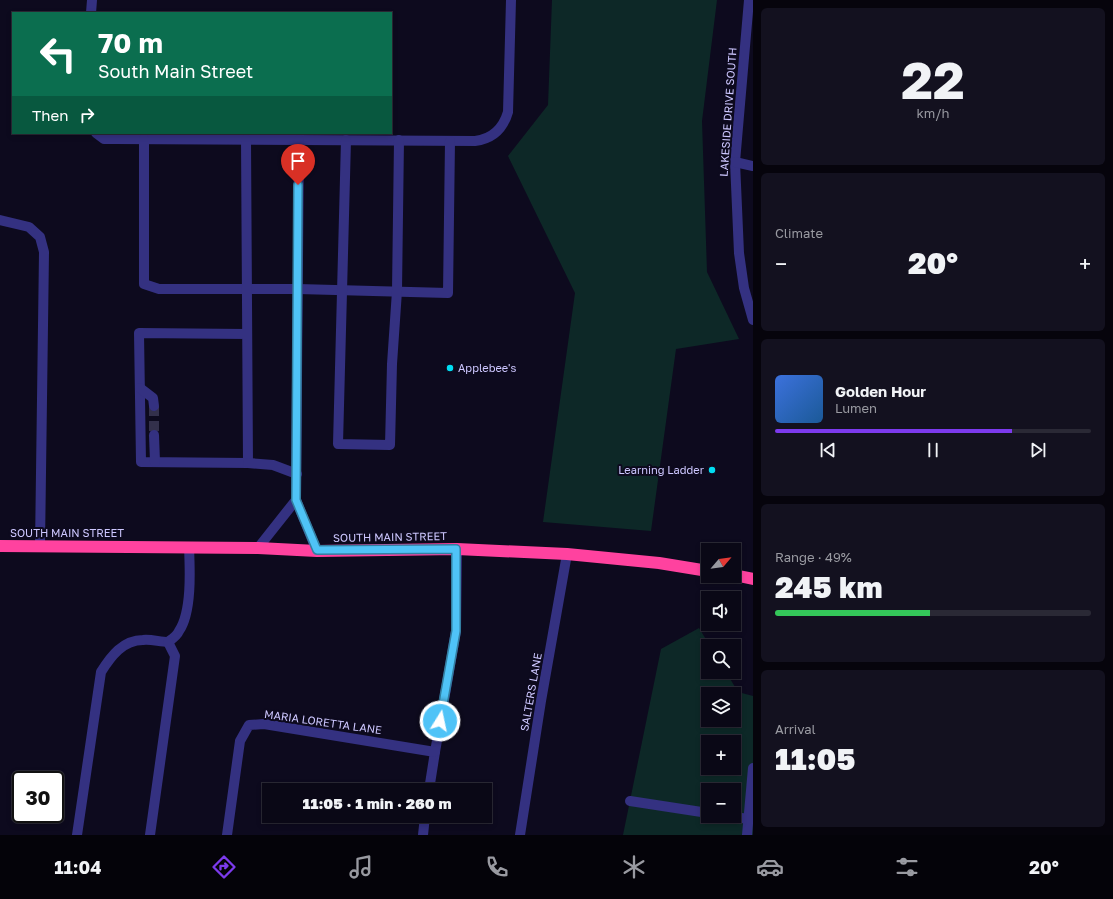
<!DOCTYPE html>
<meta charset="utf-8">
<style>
:root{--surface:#0a0816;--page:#13111f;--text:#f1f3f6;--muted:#999aa1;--line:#2a2935;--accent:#7c3aed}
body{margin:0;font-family:"Golos Text",sans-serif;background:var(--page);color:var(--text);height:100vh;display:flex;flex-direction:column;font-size:15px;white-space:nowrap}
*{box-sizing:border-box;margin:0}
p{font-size:13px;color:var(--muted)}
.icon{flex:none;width:22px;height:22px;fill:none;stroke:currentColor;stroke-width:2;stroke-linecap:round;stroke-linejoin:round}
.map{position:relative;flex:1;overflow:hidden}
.details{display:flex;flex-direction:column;gap:8px;padding:8px;background:#06040c;width:360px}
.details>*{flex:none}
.guide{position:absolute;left:12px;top:12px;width:380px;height:122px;border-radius:0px;box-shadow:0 2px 6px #0003,0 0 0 1px var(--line);background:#0b6e4f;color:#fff;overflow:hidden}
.needle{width:26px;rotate:61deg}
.buttons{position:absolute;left:701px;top:543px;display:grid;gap:8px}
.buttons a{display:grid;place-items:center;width:40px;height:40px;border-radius:0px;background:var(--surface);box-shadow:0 2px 6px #0003,0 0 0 1px var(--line);font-size:20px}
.speed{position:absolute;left:12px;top:771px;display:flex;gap:8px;font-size:20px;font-weight:700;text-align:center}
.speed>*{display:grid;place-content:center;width:52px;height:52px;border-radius:50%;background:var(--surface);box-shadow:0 2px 6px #0003,0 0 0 1px var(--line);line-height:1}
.speed .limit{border:2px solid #111;border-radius:6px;background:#fff;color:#111}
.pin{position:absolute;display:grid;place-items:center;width:34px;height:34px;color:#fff;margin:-41px -17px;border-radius:50% 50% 50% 0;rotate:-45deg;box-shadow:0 0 4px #0007}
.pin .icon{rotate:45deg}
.me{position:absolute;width:44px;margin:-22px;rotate:10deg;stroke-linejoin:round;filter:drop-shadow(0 0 3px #0008)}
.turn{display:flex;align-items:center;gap:14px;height:84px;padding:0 20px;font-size:18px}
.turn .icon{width:52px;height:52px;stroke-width:2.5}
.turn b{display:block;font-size:28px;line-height:34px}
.then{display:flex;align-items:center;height:38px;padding:0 20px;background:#0003;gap:8px;font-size:15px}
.big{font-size:30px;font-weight:800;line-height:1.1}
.details .tile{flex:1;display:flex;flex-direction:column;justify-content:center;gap:6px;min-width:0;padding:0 14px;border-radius:6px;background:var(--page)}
.details .dial{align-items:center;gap:0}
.dial b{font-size:52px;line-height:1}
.song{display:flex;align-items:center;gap:12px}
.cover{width:48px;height:48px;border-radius:6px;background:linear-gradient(135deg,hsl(220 70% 55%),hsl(210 70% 35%))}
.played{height:4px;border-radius:2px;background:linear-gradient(90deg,var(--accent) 75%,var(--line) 75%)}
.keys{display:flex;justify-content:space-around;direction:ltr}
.heat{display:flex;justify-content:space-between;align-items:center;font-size:22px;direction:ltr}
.charge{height:6px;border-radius:3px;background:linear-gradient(90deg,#34c759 49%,var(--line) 0)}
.trip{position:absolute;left:262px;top:783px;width:230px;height:40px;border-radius:0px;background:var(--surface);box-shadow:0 2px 6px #0003,0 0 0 1px var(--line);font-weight:800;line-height:40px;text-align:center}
.menu{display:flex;height:64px;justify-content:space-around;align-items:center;background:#040309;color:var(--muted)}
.menu .icon{width:28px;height:28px}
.menu .active{color:var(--accent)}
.menu b{font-size:18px;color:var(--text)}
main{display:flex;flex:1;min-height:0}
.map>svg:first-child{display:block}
</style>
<main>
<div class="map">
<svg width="753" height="835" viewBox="0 0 753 835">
<rect width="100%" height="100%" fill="#0d0a1e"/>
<!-- green -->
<g fill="#0d2827" fill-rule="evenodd">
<path d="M 552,0 L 717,0 L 702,121 L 707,272 L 739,339 L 676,349 L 651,531 L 543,522 L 575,293 L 508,156 L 548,105 Z"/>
<path d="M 699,628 L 710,646 L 708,646 L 708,672 L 726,672 L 738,692 L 753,696 L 753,835 L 623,835 L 661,649 ZM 708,694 L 734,694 L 734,720 L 708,720 ZM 708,742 L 734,742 L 734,768 L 708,768 ZM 708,790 L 734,790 L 734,816 L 708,816 Z"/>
</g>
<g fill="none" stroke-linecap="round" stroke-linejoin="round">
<!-- minor-tunnel -->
<path stroke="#33304b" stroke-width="10" stroke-dasharray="10 5" stroke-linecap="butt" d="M 154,406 L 154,435"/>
<!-- minor -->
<g stroke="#343181" stroke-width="10">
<path d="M 749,0 L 735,162 L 739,253 L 744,288 L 753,320"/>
<path d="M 91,13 L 92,0"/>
<path d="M 96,133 L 104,139 L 114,139 L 475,141 C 493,139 503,129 508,112 L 511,0"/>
<path d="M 144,139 L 144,284 L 159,289 L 298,289 L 448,293 L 450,141"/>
<path d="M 246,140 L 248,463 L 141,462 L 139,333 L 247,334"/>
<path d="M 299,140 L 296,500 L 317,551"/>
<path d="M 346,140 L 338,444 L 390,445 L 392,364 L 397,291 L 399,140"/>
<path d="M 735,162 L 753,166"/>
<path d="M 0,220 L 29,227 L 40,237 L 44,252 L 40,546"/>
<path d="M 140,388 L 153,398 L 154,406"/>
<path d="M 154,435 L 155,462"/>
<path d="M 248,463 L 273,465 L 297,474"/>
<path d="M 258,548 L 296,500"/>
<path d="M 429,790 L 435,752 L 456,631 L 457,549"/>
<path d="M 630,801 L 708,813"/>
<path d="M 726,816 L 749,819"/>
<path d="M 77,835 L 101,672 C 111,656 123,640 143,640 C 151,639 160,642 168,642 C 172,639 177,636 179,631 C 192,612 190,570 189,547"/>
<path d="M 150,835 L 175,656 L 168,642"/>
<path d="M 227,835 L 240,741 L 249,725 L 264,724 L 435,752"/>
<path d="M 423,835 L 425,816"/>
<path d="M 520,835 L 541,701 L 567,554"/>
<path d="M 747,835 L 753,768"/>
</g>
<!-- highway -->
<g stroke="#ff429f" stroke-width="12">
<path d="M 0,546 L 258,548 L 317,551 L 457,549 L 567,554 L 659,563 L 708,571"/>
<path d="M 734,575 L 753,579"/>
</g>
</g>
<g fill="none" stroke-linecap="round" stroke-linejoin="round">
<defs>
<path id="route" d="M 298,185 L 296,500 L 317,550 L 456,549 L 456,631 L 440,721"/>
</defs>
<!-- route casing -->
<use href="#route" stroke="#337fa1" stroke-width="10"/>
<!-- route -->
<use href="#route" stroke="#4fc3f7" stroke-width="7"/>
</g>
<!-- markers -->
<g fill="#00ddf2" stroke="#0d0a1e" stroke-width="1.5">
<circle cx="450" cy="368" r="4"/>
<circle cx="712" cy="470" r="4"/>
</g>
<g text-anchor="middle" stroke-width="4" stroke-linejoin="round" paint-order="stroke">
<!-- street labels -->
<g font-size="11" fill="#cdc7ff" stroke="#0d0a1e">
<text transform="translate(728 112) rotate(-86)" y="4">LAKESIDE DRIVE SOUTH</text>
<text x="67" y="537">SOUTH MAIN STREET</text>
<text transform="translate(390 537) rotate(-1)" y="4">SOUTH MAIN STREET</text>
<text transform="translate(531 692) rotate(-80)" y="4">SALTERS LANE</text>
<text transform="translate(323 722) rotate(8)" y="4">MARIA LORETTA LANE</text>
</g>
<!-- poi labels -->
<g font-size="11" fill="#cdc7ff" stroke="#0d0a1e" text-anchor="start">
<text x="458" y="372">Applebee's</text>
<text x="704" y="474" text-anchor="end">Learning Ladder</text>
</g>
</g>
</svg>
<div class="buttons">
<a><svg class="needle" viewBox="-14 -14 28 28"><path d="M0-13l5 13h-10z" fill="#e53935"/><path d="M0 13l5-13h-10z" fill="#999aa1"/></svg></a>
<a><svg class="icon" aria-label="sound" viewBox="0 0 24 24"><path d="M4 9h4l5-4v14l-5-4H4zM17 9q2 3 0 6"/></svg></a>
<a><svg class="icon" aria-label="search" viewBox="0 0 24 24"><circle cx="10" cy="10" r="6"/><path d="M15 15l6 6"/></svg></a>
<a><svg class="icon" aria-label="layers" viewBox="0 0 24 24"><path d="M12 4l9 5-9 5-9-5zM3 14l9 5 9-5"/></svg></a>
<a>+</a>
<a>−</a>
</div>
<div class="speed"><div class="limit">30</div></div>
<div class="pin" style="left:298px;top:185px;background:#d93025"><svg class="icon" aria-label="arrive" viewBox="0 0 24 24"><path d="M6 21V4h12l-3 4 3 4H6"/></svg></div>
<svg class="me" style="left:440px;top:721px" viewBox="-20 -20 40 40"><circle r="17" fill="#4fc3f7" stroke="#fff" stroke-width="3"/><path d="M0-11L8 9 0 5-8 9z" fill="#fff"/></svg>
<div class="trip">11:05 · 1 min · 260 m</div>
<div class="guide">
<div class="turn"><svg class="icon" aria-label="left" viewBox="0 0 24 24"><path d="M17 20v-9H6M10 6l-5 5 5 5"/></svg><div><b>70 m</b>South Main Street</div></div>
<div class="then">Then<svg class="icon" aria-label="right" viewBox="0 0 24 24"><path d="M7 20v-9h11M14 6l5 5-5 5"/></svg></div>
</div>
</div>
<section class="details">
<div class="tile dial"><b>22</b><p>km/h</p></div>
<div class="tile"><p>Climate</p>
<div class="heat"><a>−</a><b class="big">20°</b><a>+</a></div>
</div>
<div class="tile">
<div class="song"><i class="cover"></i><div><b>Golden Hour</b><p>Lumen</p></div></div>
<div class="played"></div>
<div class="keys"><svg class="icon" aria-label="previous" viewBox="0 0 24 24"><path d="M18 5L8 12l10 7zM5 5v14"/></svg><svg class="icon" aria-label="pause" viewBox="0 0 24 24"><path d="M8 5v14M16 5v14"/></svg><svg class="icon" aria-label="next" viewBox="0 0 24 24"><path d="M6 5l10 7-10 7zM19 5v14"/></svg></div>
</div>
<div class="tile"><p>Range · 49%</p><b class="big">245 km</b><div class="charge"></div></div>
<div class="tile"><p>Arrival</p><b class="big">11:05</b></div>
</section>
</main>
<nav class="menu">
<b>11:04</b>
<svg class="icon active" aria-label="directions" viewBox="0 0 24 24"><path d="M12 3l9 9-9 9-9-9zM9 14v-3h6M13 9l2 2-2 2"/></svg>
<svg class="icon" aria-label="music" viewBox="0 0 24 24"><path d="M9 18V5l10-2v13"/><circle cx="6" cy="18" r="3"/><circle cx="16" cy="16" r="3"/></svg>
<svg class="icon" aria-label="phone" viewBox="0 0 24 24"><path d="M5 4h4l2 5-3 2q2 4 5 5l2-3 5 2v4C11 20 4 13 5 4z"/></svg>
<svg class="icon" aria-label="climate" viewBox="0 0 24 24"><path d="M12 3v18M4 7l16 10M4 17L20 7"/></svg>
<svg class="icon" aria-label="car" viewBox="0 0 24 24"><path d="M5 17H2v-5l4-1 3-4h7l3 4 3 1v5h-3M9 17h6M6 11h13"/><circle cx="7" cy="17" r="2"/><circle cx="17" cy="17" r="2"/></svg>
<svg class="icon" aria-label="filters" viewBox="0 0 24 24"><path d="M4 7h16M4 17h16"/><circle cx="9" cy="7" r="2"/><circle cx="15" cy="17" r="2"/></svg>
<b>20°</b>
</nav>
